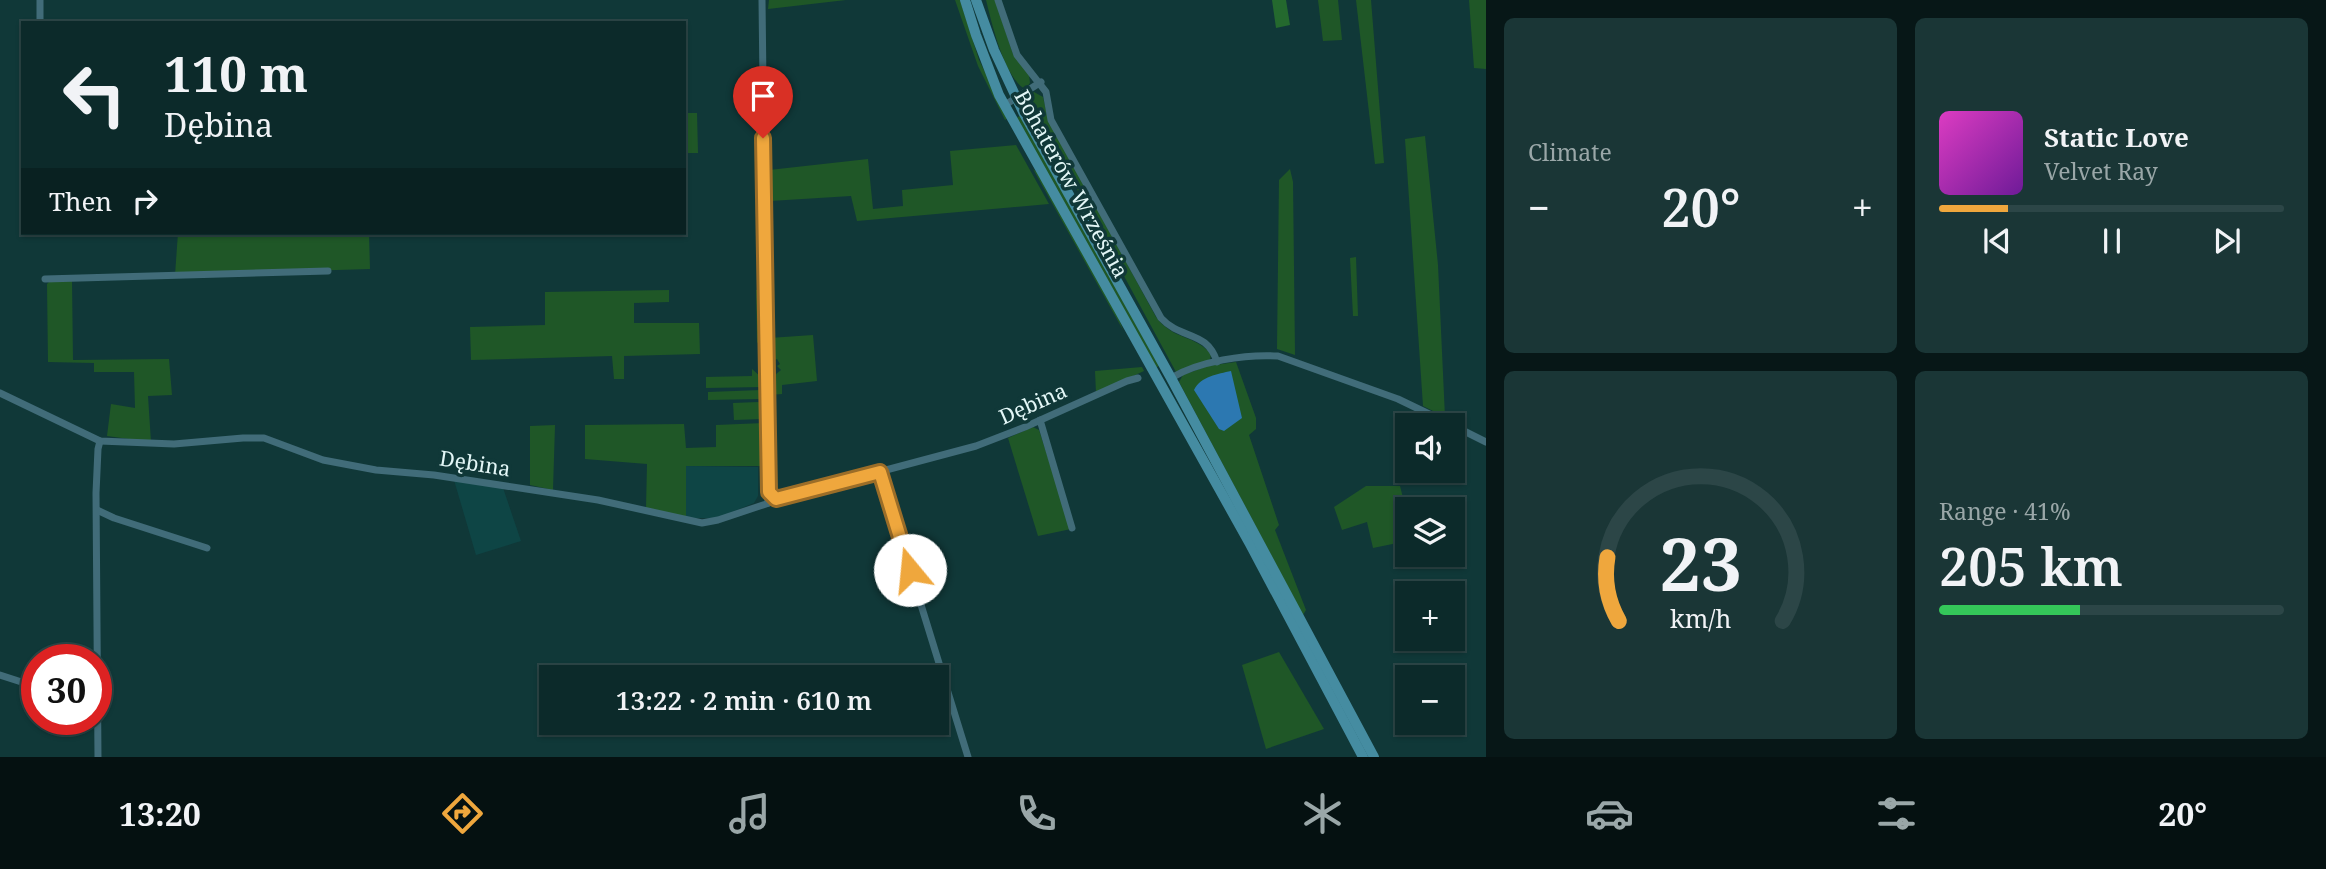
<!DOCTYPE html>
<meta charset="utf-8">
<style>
:root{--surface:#0c2a2a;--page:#1a3636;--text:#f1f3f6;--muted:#9aa7a8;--line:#2c4647;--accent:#efa73d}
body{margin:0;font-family:"Noto Serif",serif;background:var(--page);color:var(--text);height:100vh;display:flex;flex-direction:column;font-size:26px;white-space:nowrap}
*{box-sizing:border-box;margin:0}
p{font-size:23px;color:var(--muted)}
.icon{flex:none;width:38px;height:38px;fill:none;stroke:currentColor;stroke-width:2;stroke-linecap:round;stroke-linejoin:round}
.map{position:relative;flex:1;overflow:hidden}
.details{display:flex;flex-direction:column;gap:18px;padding:18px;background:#071717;width:840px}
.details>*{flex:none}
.hud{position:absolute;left:21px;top:21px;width:665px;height:214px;border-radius:0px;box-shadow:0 2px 5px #0004,0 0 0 2px var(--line);background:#0c2a2a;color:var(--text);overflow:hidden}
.controls{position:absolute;left:1395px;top:413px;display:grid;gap:14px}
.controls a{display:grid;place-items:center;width:70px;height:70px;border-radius:0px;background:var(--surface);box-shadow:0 2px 5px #0004,0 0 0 2px var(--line);font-size:35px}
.speed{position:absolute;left:21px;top:644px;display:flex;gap:14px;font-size:35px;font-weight:700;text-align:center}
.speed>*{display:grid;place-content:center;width:91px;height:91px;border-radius:50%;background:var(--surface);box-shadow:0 2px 5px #0004,0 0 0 2px var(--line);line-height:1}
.speed .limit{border:10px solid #d22;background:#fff;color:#111}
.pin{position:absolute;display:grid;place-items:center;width:60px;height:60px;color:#fff;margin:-72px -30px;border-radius:50% 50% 50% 0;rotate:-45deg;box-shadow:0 0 7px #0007}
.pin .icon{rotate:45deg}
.me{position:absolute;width:77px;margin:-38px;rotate:343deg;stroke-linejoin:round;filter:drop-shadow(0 0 5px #0008)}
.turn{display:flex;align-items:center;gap:24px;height:147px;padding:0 28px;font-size:32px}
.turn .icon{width:91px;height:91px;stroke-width:2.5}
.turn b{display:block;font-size:49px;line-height:60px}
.then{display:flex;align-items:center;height:66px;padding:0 28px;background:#0003;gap:14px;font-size:26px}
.big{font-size:52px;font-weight:600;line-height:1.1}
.details .widget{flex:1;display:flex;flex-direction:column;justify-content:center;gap:10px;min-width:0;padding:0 24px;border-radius:10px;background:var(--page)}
.details .dial{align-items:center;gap:0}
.dial svg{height:182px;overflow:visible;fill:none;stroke:var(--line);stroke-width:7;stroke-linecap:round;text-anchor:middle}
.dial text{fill:var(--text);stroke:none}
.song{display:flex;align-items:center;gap:21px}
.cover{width:84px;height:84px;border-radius:10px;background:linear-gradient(135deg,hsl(310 70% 55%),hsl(280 70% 35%))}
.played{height:7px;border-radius:4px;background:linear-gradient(90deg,var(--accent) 20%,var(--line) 20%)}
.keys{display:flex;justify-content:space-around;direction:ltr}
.heat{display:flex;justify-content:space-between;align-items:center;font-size:38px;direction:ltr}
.charge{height:10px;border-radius:5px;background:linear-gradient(90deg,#34c759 41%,var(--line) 0)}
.details .tiles{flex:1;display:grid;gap:18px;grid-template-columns:repeat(2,1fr)}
.trip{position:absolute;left:539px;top:665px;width:410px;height:70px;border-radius:0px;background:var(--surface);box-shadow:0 2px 5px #0004,0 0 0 2px var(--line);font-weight:600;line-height:70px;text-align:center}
.menu{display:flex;height:112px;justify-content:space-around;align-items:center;background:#051111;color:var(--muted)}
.menu .icon{width:49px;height:49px}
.menu .active{color:var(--accent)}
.menu b{font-size:32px;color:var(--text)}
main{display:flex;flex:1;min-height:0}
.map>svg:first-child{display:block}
</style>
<main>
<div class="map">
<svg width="1486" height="757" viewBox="0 0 1486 757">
<rect width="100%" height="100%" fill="#103838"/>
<!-- built -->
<g fill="#0e4545">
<path d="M 686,466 L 758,467 L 758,496 L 754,503 L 717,518 L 686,518 Z"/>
<path d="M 454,480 L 502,485 L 521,541 L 476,555 Z"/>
</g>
<!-- green -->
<g fill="#1f5727">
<path d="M 769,0 L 846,0 L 768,9 Z"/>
<path d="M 955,0 L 960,0 L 979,60 L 1008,118 L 1005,120 L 978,66 Z"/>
<path d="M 986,0 L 995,0 L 1013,54 L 1029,75 L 1030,83 L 1025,89 C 1004,77 992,24 986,0 Z"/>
<path d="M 1318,0 L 1338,0 L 1342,40 L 1323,41 Z"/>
<path d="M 1356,0 L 1371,0 L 1384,163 L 1375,164 Z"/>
<path d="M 1469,0 L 1486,0 L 1486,69 L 1474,68 Z"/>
<path d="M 1034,92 L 1043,97 L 1048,119 L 1156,317 C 1174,341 1194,334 1211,354 L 1210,360 L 1176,372 L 1034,110 L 1029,96 Z"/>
<path d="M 684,113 L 697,113 L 698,153 L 684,153 Z"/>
<path d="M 1020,116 L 1159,366 L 1155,368 L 1016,118 Z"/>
<path d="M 1425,136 L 1438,265 L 1445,417 L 1423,406 L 1405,139 Z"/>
<path d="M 1016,145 L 1049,204 L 857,221 L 851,196 L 770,201 L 769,170 L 868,159 L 873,209 L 903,206 L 902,190 L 953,185 L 950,151 Z"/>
<path d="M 1033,169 L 1039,174 L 1118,316 L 1123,330 Z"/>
<path d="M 1290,169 L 1293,182 L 1295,355 L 1277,349 L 1279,180 Z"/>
<path d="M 178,233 L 369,233 L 370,269 L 175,275 Z"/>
<path d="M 1356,257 L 1358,316 L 1353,316 L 1350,258 Z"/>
<path d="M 72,280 L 73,360 L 169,359 L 172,395 L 148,396 L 151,442 L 107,436 L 111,404 L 135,408 L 134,372 L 94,372 L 94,363 L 48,362 L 47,284 L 50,281 Z"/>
<path d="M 669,290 L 669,302 L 634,303 L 634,323 L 699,323 L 700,354 L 624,356 L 624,379 L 614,379 L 612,356 L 471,360 L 470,327 L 545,325 L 545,292 Z"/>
<path d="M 756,290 L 762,290 L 762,339 L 757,343 Z"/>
<path d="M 813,335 L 817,381 L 782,385 L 782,394 L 770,395 L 770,379 L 781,370 L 777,366 L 780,364 L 777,359 L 775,360 L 769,347 L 769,338 Z"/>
<path d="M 1236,362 L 1256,418 L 1256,429 L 1249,435 L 1279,525 L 1275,530 L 1306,610 L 1303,615 L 1179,382 L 1183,375 L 1208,366 Z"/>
<path d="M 1142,367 L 1144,371 L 1096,393 L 1095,371 Z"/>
<path d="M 752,369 L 762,378 L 763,387 L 706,388 L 706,377 L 752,376 Z"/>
<path d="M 761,390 L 761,399 L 708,400 L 708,392 Z"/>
<path d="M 758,402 L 763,404 L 762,419 L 734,420 L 733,403 Z"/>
<path d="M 764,423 L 765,466 L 686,466 L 686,518 L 646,508 L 647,464 L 585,459 L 585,425 L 684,424 L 686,448 L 716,447 L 716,425 Z"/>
<path d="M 555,425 L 553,490 L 530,485 L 530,426 Z"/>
<path d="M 1033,427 L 1039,430 L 1071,529 L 1038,536 L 1008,438 Z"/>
<path d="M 1366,486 L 1400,486 L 1407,514 L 1407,541 L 1373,548 L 1367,522 L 1342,530 L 1334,507 Z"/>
<path d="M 1279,652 L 1324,729 L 1266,749 L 1242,665 Z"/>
</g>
<!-- forest -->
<path fill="#24692e" d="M 1272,0 L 1286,0 L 1290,25 L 1276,28 Z"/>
<!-- water -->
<path fill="#2c78b1" d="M 1231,371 L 1242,418 L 1224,431 L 1219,429 L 1194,390 C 1201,376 1218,374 1231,371 Z"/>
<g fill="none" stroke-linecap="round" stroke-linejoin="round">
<!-- street -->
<g stroke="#416c79" stroke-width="7">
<path d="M 40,0 L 40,23"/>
<path d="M 762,0 L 768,503"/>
<path d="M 998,0 L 1017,55 L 1046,92 L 1051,120 L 1161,318 C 1181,340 1207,330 1217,362"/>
<path d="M 1005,105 L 1041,82"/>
<path d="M 45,279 L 328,271"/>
<path d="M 1171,378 C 1199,361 1246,354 1278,356 L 1398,399 L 1452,425"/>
<path d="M 0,393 L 100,441 L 174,444 L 243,438 L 264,438 L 323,460 L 376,470 L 434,475 L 598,500 L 702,523 L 718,520 L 796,494 L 976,446 L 1025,427 L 1127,381 L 1138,378"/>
<path d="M 1040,420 L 1072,528"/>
<path d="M 1452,425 L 1486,442"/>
<path d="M 880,472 L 968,757"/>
<path d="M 97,510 L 114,518 L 207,548"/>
<path d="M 0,675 L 37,687"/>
<path d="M 98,757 L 96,493 L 98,449 L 100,441"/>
</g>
<!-- secondary -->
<g stroke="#458ca1" stroke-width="10">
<path d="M 965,0 L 976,35 L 999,95 L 1250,544 L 1363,757"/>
<path d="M 976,0 L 994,50 L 1023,112 L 1171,378 L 1374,757"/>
</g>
</g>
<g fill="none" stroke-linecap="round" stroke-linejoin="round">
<defs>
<path id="route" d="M 763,138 L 769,492 L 776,499 L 880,472 L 910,570"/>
</defs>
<!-- route casing -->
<use href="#route" stroke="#9b6d28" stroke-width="18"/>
<!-- route -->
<use href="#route" stroke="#efa73d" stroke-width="12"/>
</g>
<g text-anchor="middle" stroke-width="7" stroke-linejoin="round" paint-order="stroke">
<!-- street labels -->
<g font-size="21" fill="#e3f7f7" stroke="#103838">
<text transform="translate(1071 184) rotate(61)" y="7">Bohaterów Września</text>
<text transform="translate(1033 404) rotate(-24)" y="7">Dębina</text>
<text transform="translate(475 464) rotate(9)" y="7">Dębina</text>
</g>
</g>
</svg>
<div class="controls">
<a><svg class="icon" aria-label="sound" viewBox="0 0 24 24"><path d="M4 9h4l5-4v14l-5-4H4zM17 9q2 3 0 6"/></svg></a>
<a><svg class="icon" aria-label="layers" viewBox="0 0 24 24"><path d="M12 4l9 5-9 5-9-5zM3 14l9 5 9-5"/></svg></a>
<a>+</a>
<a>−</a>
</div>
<div class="speed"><div class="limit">30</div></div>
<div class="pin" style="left:763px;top:138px;background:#d93025"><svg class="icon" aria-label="arrive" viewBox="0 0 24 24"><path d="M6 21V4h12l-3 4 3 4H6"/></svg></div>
<svg class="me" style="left:910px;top:570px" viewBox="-20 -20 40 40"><circle r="19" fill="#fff"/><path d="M0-13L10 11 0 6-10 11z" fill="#efa73d"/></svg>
<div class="trip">13:22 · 2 min · 610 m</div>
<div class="hud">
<div class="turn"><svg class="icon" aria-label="left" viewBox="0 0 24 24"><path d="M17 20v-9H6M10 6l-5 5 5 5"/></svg><div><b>110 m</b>Dębina</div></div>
<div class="then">Then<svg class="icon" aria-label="right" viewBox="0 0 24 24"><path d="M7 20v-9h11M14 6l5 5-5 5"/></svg></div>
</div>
</div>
<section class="details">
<div class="tiles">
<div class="widget"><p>Climate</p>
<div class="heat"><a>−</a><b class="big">20°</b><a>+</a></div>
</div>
<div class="widget">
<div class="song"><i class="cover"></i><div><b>Static Love</b><p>Velvet Ray</p></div></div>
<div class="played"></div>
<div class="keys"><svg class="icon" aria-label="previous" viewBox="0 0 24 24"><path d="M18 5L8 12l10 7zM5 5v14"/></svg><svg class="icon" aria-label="pause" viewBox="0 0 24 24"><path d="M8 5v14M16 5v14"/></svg><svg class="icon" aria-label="next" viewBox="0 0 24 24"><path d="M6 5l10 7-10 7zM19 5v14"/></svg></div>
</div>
<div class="widget dial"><svg viewBox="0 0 100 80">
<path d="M14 69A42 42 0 1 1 86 69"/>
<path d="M14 69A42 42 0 0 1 9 41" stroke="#efa73d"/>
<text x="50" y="56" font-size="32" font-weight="700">23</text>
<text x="50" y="72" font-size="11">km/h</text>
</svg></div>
<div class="widget"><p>Range · 41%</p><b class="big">205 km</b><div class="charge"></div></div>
</div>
</section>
</main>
<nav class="menu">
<b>13:20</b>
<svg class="icon active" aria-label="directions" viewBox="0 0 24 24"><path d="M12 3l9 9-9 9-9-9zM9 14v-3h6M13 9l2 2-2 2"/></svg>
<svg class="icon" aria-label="music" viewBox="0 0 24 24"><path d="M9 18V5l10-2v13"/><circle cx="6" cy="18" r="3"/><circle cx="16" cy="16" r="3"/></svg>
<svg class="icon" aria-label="phone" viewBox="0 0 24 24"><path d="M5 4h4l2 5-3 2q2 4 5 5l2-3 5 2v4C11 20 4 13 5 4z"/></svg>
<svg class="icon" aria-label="climate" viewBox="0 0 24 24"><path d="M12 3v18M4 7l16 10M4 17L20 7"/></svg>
<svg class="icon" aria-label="car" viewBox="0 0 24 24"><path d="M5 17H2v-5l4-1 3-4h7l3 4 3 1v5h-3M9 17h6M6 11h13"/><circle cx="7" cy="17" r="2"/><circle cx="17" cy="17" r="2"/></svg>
<svg class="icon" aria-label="filters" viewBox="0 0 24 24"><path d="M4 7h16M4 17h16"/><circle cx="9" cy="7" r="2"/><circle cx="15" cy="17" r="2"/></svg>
<b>20°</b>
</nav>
